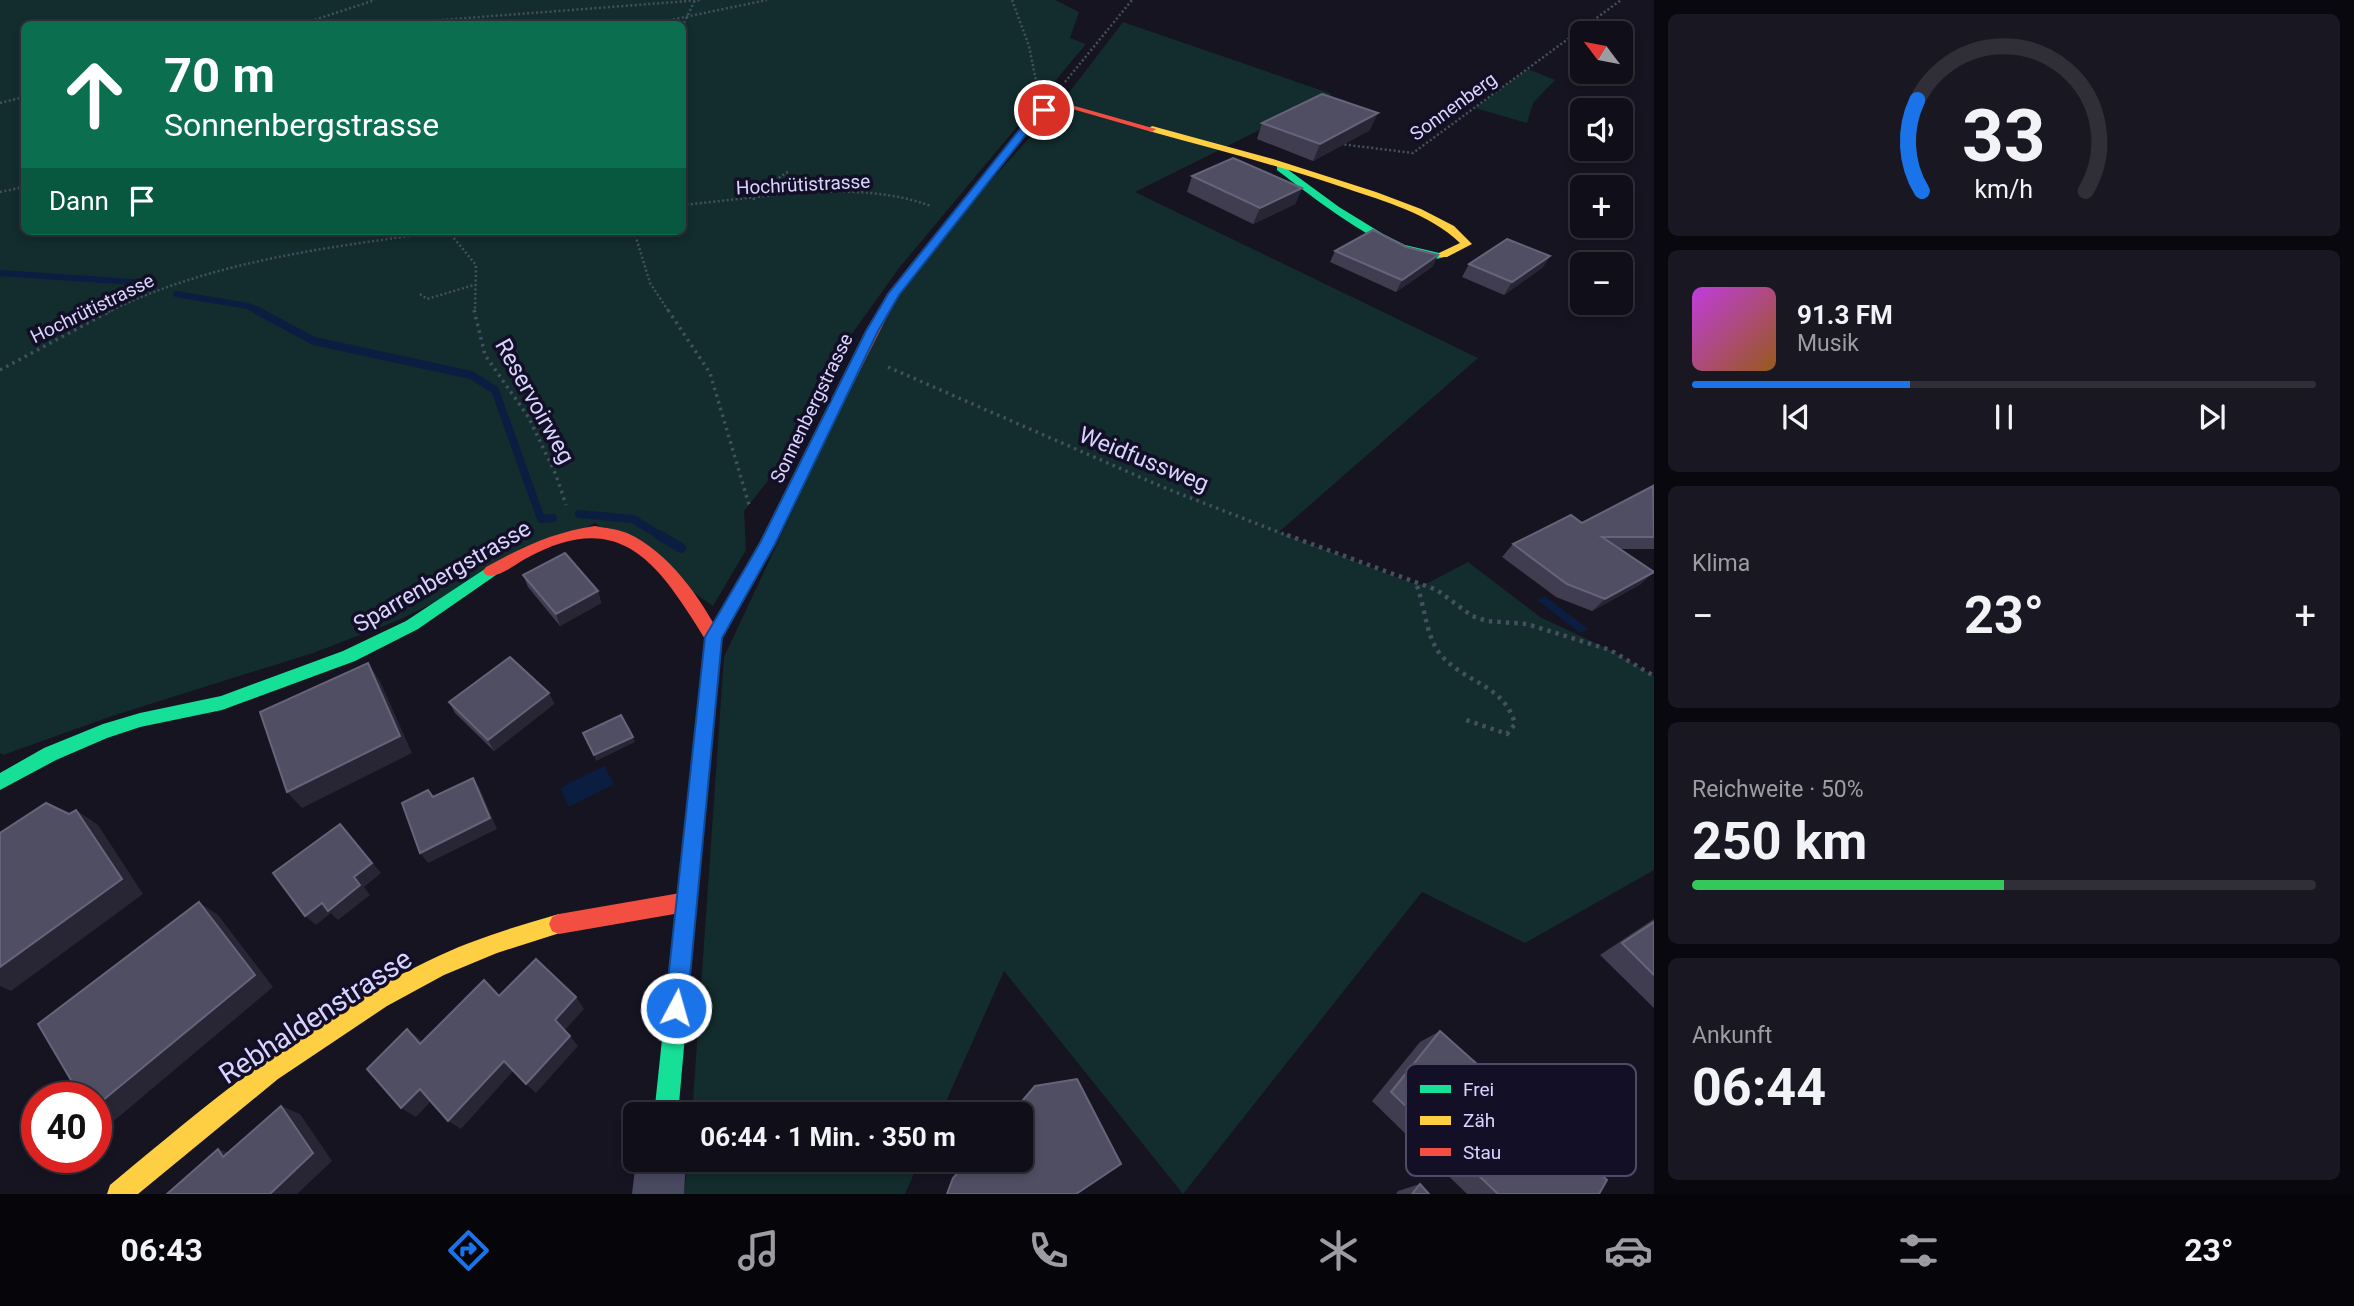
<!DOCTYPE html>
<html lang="de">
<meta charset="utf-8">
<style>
:root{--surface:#100f19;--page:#191822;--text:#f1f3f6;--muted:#9c9ca2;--line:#302f38;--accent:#1a73e8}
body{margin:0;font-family:Roboto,sans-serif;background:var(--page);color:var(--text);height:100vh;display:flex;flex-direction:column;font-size:26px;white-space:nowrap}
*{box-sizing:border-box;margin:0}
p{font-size:23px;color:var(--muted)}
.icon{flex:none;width:38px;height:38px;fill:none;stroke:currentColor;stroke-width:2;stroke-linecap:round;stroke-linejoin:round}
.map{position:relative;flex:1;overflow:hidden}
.sheet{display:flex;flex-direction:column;gap:14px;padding:14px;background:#09080e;width:700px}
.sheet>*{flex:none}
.hud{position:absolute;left:21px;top:21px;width:665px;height:214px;border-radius:10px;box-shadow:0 4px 10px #0003,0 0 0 2px var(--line);background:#0b6e4f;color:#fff;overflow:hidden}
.needle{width:46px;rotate:302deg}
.controls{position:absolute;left:1570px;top:21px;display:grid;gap:14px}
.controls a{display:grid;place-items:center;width:63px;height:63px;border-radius:10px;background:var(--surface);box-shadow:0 4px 10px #0003,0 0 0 2px var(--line);font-size:35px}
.speed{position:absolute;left:21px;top:1082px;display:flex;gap:14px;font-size:35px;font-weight:700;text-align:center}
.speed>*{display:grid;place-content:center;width:91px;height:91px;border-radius:50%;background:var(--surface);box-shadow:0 4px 10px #0003,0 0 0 2px var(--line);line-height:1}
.speed .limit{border:10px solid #d22;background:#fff;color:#111}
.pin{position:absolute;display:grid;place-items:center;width:60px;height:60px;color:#fff;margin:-30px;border:4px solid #fff;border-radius:50%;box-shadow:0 2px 7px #0007}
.me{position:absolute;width:77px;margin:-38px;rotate:6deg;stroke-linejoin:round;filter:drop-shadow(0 0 5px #0008)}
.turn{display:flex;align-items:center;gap:24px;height:147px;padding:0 28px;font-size:32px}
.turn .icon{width:91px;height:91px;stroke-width:2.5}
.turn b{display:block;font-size:49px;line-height:60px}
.then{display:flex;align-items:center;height:66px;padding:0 28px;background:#0003;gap:14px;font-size:26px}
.big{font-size:52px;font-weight:700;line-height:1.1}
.sheet .card{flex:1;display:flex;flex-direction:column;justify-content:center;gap:10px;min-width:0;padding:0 24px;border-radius:10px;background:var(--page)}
.sheet .dial{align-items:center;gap:0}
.dial svg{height:182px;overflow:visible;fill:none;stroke:var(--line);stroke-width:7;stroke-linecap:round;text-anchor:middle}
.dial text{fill:var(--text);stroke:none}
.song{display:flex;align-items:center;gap:21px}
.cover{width:84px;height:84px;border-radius:10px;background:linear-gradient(135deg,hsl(290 70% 55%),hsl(30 70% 35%))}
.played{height:7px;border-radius:4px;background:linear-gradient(90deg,var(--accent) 35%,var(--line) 35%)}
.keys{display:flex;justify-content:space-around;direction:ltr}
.heat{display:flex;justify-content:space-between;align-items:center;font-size:38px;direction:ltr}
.charge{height:10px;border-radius:5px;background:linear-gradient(90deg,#34c759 50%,var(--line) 0)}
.trip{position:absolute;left:623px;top:1102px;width:410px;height:70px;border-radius:10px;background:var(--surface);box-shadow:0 4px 10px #0003,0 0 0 2px var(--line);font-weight:700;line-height:70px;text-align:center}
.tab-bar{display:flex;height:112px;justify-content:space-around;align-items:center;background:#06060a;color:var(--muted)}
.tab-bar .icon{width:49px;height:49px}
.tab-bar .selected{color:var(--accent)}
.tab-bar b{font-size:32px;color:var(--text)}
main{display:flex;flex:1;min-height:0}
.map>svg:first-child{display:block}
</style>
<main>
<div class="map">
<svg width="1654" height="1194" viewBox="0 0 1654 1194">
<rect width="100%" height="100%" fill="#161421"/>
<!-- green -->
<g fill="#132c2d" fill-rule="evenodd">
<path d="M 0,0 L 1055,0 L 1079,12 L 1070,38 L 1086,44 L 899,268 L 849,338 L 789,454 L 744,511 L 746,550 L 713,606 L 595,523 L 399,620 L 313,653 L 112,716 L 3,755 L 0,753 ZM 24,24 L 682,24 L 682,231 L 24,231 Z"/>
<path d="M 1123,22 L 1332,94 L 1135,192 L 1478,358 L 1279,532 L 1417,585 L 1428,583 L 1468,562 L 1540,617 L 1610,650 L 1654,676 L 1654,870 L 1525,943 L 1422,892 L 1183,1194 L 1004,971 L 940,1115 L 692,1115 L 724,657 L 890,303 L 956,219 L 1061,103 Z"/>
<path d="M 1528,69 L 1555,80 L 1533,103 L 1527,123 L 1475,108 Z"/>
<path d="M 688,1160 L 920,1160 L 905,1194 L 684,1194 Z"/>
</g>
<!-- water -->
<g fill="#0b1e41">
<path d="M 1545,596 L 1588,629 L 1580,633 L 1537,600 Z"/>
<path d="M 604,766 L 614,784 L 569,807 L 560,788 Z"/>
</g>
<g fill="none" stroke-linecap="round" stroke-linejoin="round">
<!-- stream-far2 -->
<g stroke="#0b1e41" stroke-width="6">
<path d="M 0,273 L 147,283"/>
<path d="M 176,294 L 248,306 L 259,312"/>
</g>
<!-- stream-far1 -->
<g stroke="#0b1e41" stroke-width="8">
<path d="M 256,310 L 314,341 L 471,375 L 495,390 L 541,519 L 553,518"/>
<path d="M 579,514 L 633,519 L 662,537"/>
</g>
<!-- stream -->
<path stroke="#0b1e41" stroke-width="10" d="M 659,535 L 681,548"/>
<!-- path-far2 -->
<g stroke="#44505f" stroke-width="2.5" stroke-dasharray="2 2.5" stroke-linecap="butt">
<path d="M 1012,0 L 1029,46 L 1037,86"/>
<path d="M 302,24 L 375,0"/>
<path d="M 388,24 L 702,0"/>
<path d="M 651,24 L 767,0"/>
<path d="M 682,27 L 695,0"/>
<path d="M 1065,82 L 1132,0"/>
<path d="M 0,103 L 24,97"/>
<path d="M 1340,144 L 1413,153 L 1621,0"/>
<path d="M 0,192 L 24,187"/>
<path d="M 754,200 L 753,195 L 789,171"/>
<path d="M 682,205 C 761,198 855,178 931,206"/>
<path d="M 448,231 L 476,265 L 475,312"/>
<path d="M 634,231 L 650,283 L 669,312"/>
<path d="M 420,294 L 427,299 L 474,285"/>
<path d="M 108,312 C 214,260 331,247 446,231"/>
</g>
<!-- path-far1 -->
<g stroke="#44505f" stroke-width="3.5" stroke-dasharray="2.5 4.5" stroke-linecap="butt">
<path d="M 474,310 L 485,355 L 529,418 L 556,475 L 566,505"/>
<path d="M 668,310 L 710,373 L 750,508"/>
<path d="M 888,367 L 1165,488 L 1291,537"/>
<path d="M 0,370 L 112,310"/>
</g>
<!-- path -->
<g stroke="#44505f" stroke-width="4.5" stroke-dasharray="3.5 5" stroke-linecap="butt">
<path d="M 1287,535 L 1437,590 L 1472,616 L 1487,621 L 1527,624 L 1610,650 L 1654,676"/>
<path d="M 1417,586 C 1425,607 1426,636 1440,654 C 1464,683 1504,684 1515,724 L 1507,734 L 1466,720"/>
</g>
<!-- street -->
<path fill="#4a4962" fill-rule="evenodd" d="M 636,1160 L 686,1160 L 684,1194 L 632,1194 Z"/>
<!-- fast -->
<g fill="#16e098" fill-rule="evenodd">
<path d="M 1277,166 L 1283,166 L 1339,207 L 1383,234 L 1405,245 L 1448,255 C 1414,279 1305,191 1277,170 Z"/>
<path d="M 491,565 L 496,567 L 499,571 L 496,575 L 418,629 L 355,661 L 222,710 L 140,727 L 107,738 L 56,760 L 0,790 L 0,773 L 44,748 L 103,724 L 140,713 L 221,696 L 343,651 L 406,621 Z"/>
<path d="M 699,767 L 705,769 L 708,775 L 678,1115 L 654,1115 L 690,775 L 693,769 Z"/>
</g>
<!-- slow -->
<g fill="#ffcf43" fill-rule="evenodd">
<path d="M 1152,126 L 1273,159 L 1376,192 L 1421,209 L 1454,226 L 1472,244 L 1447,257 L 1439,257 L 1439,253 L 1460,243 C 1430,214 1384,201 1345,188 C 1280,166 1214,149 1149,131 L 1148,129 Z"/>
<path d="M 830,412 L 837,416 L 774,543 L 721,637 L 708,775 L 705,781 L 699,783 L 693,781 L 690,775 L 705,637 L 760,542 L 823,416 Z"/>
<path d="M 559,914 L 566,917 L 569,924 L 566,931 L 497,953 L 444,975 L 387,1006 L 278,1079 L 138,1194 L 107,1194 L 110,1185 C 210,1102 310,1017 428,961 C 470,940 514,927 559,914 Z"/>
</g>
<!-- jam -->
<g fill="#f24e42" fill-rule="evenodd">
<path d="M 1050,99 L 1156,129 L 1152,132 L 1055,104 L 1034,123 L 898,295 L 837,416 L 830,420 L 825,419 L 823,416 L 887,294 L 1028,119 Z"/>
<path d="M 595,526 C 605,528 617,529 627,533 C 669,552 700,597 721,637 L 719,642 L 707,642 C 659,565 622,505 525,559 C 514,565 498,579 486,575 L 483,571 L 486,567 C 522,547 554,532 595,526 Z"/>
<path d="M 686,892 L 693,895 L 696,902 L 693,909 L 686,912 L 559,934 L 552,931 L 549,924 L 552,917 L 559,914 Z"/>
</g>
</g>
<!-- wall -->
<g fill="#403d50">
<path d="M 1262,123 L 1370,130 L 1313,161 L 1257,139 Z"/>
<path d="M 1192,176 L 1302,188 L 1295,204 L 1253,224 L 1187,192 Z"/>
<path d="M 1406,247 L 1438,255 L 1432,267 L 1396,292 L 1330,262 L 1335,251 Z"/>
<path d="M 1550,256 L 1542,268 L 1504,295 L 1462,277 L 1469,264 Z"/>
<path d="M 1654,486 L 1654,549 L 1620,549 L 1641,584 L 1592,611 L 1556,597 L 1502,557 L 1513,544 L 1582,523 Z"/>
<path d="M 523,575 L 598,591 L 601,603 L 560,626 L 528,587 Z"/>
<path d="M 549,693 L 554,704 L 494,751 L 455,713 L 449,702 Z"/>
<path d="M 1654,919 L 1654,1008 L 1600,955 Z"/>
<path d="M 1440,1031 L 1599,1194 L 1467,1194 L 1372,1101 L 1420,1042 Z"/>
<path d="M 1420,1184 L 1429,1194 L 1396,1194 L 1398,1191 Z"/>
</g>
<!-- shaded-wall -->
<g fill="#282635">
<path d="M 1378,113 L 1370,130 L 1313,161 L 1320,144 Z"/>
<path d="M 1302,188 L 1295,204 L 1253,224 L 1260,208 Z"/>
<path d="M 1438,255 L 1432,267 L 1396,292 L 1402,280 Z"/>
<path d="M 1550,256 L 1542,268 L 1504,295 L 1512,282 Z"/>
<path d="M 1654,572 L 1641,584 L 1592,611 L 1605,599 Z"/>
<path d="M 598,591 L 601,603 L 560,626 L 556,614 Z"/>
<path d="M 368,663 L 380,681 L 412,753 L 302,808 L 287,792 Z"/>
<path d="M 549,693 L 554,704 L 494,751 L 488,740 Z"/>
<path d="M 633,737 L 635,742 L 596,761 L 594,755 Z"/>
<path d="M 473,778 L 480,789 L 497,829 L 428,863 L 420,853 Z"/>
<path d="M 76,810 L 98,825 L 143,894 L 11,991 L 0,986 L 0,967 Z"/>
<path d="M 340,824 L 381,873 L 364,887 L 370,895 L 338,920 L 331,913 L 316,925 L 305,916 L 354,877 Z"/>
<path d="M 199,902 L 218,915 L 273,987 L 115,1120 L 96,1114 L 96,1106 Z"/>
<path d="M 576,997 L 584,1009 L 564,1031 L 555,1020 Z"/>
<path d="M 407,1029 L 421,1040 L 434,1055 L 420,1044 Z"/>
<path d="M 570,1036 L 578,1046 L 536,1093 L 526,1084 Z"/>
<path d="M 504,1061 L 514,1070 L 461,1129 L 448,1121 Z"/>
<path d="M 420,1089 L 434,1098 L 416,1117 L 401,1108 Z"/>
<path d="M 281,1106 L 300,1114 L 332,1161 L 297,1194 L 270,1194 Z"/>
<path d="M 218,1149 L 239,1156 L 223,1157 Z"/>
</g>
<!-- building -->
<g fill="#504e63" stroke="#66637b" stroke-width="2">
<path d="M 1322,94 L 1378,113 L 1320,144 L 1262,123 Z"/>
<path d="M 1233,158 L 1302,188 L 1260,208 L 1192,176 Z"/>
<path d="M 1373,230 L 1406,247 L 1438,255 L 1402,280 L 1335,251 Z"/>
<path d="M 1507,239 L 1550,256 L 1512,282 L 1469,264 Z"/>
<path d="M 1653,486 L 1654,537 L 1602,537 L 1654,572 L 1605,599 L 1567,584 L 1513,544 L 1571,515 L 1582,523 Z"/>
<path d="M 565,553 L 598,591 L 556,614 L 523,575 Z"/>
<path d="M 510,657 L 549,693 L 488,740 L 449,702 Z"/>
<path d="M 368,663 L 400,736 L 287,792 L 260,712 Z"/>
<path d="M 621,715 L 633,737 L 594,755 L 583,733 Z"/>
<path d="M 473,778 L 490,818 L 420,853 L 402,803 L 428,790 L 433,797 Z"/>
<path d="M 46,803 L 69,814 L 76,810 L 122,879 L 0,967 L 0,833 Z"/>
<path d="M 340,824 L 372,863 L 354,877 L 360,885 L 328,911 L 322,903 L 305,916 L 273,873 Z"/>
<path d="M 199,902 L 255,975 L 96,1106 L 96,1097 L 81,1097 L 38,1024 Z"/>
<path d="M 1654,922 L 1654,975 L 1622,943 Z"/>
<path d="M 536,959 L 576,997 L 555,1020 L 570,1036 L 526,1084 L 504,1061 L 448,1121 L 420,1089 L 401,1108 L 367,1069 L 407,1029 L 420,1044 L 484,980 L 499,996 Z"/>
<path d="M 1440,1031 L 1607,1180 L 1599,1194 L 1498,1194 L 1391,1092 Z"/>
<path d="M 1077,1079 L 1121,1164 L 1076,1194 L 947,1194 L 953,1178 L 969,1160 L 1020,1160 L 1020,1115 L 1010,1115 L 1035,1086 Z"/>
<path d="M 281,1106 L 313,1153 L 270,1194 L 167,1194 L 218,1149 L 223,1157 Z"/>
<path d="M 1420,1184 L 1429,1194 L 1412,1194 Z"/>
</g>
<!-- route -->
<path fill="#1a73e8" stroke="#114b97" stroke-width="2" d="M 1041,108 L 1049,110 L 1035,123 L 899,295 L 878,331 L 775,544 L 722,638 L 687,1008 L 684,1016 L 676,1019 L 668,1016 L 665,1008 L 705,637 L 760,543 L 866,331 L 888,294 L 1028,119 Z"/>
<g text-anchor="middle" stroke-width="7" stroke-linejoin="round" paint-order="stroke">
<!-- far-street labels -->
<g font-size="19" fill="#d9d4ff" stroke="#130f26">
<text transform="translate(1453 106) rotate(-36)" y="7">Sonnenberg</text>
<text transform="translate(803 184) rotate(-3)" y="7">Hochrütistrasse</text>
<text transform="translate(92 308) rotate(-26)" y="7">Hochrütistrasse</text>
<text transform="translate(811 408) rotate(-64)" y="7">Sonnenbergstrasse</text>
</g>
<!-- street labels -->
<g font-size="23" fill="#d9d4ff" stroke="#130f26">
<text transform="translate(535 401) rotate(61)" y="8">Reservoirweg</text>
<text transform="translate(1144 459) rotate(22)" y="8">Weidfussweg</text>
<text transform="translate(442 576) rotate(-30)" y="8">Sparrenbergstrasse</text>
</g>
<!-- near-street labels -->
<g font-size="28" fill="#d9d4ff" stroke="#130f26">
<text transform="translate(315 1016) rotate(-33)" y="10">Rebhaldenstrasse</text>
</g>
</g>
<!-- legend -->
<rect x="1406" y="1064" width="230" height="112" rx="10" fill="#130f26" stroke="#4e4a67" stroke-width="2"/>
<rect x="1420" y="1085" width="31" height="8" fill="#16e098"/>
<rect x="1420" y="1116" width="31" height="9" fill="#ffcf43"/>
<rect x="1420" y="1148" width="31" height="8" fill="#f24e42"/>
<g font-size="19" fill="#d9d4ff">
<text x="1463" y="1096">Frei</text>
<text x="1463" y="1127">Zäh</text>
<text x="1463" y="1159">Stau</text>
</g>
</svg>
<div class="controls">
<a><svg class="needle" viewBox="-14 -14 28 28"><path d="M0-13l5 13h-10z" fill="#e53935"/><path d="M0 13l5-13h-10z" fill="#9c9ca2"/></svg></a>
<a><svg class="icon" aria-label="sound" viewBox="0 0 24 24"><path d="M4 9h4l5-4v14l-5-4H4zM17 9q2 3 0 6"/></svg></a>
<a>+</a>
<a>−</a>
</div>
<div class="speed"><div class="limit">40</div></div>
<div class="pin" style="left:1044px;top:110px;background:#d93025"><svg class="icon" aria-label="arrive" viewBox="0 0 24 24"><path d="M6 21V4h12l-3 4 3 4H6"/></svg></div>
<svg class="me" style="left:676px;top:1008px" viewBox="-20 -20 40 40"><circle r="17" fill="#1a73e8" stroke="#fff" stroke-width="3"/><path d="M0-11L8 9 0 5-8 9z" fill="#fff"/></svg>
<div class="trip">06:44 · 1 Min. · 350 m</div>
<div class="hud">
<div class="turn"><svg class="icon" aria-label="ahead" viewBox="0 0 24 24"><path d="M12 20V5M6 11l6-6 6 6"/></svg><div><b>70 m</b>Sonnenbergstrasse</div></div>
<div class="then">Dann<svg class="icon" aria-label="arrive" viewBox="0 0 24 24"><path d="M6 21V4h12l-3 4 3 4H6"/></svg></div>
</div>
</div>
<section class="sheet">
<div class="card dial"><svg viewBox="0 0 100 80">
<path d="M14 69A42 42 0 1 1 86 69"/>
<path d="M14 69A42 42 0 0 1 12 29" stroke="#1a73e8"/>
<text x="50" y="56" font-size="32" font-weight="700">33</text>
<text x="50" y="72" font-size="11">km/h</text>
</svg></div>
<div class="card">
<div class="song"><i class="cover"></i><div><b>91.3 FM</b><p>Musik</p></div></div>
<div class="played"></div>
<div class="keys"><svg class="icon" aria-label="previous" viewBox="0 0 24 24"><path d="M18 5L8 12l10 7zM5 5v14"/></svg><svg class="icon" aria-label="pause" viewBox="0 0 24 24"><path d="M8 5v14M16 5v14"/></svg><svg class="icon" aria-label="next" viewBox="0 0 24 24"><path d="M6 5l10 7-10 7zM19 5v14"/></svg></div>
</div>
<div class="card"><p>Klima</p>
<div class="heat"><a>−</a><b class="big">23°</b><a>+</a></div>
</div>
<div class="card"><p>Reichweite · 50%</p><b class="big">250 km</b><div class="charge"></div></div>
<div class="card"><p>Ankunft</p><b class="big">06:44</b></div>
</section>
</main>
<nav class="tab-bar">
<b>06:43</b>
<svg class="icon selected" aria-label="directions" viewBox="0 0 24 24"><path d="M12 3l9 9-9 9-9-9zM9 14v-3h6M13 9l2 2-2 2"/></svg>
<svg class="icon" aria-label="music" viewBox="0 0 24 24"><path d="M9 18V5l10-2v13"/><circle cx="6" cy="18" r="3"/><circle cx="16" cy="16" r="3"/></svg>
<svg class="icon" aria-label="phone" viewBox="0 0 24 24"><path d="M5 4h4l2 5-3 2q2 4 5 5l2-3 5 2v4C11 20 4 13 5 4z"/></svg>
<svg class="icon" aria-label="climate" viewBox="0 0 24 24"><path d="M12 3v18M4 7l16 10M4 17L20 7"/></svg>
<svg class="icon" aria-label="car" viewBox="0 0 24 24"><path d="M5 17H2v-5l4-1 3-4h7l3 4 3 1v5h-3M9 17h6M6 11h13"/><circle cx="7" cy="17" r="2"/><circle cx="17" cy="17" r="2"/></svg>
<svg class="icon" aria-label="filters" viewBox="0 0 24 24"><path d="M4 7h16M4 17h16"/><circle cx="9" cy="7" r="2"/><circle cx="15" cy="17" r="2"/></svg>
<b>23°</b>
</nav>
